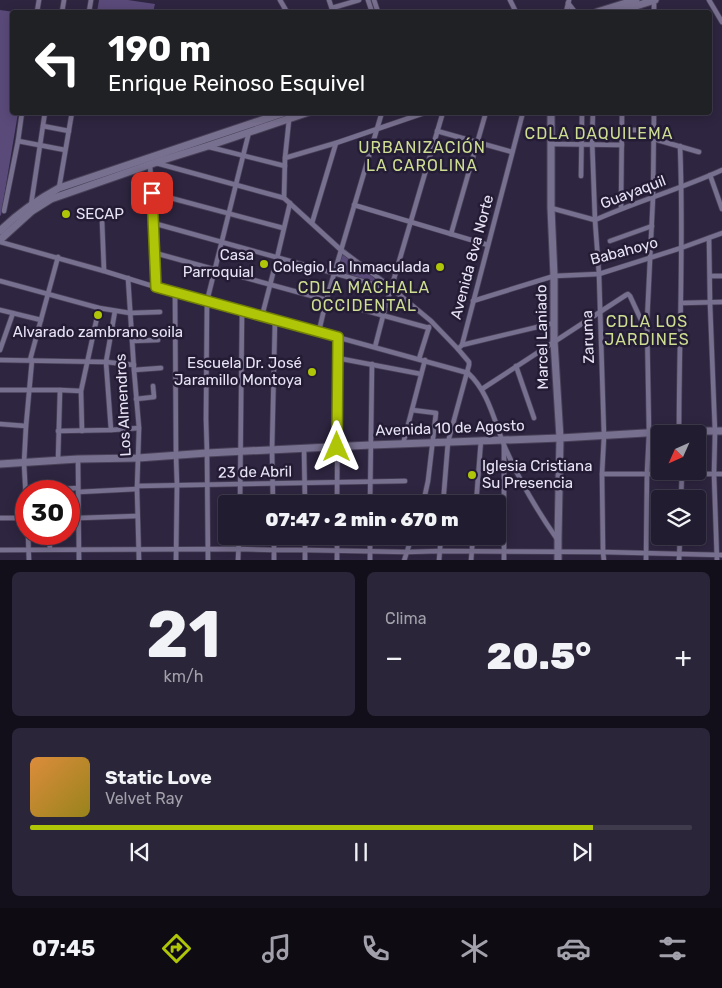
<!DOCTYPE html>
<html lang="es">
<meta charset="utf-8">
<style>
:root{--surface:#221c30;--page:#2a2538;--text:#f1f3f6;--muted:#a2a1ab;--line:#3f3a4c;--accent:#afc507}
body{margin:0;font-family:Rubik,sans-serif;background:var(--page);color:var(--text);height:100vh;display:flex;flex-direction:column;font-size:19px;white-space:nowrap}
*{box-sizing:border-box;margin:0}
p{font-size:16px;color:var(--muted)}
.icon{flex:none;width:28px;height:28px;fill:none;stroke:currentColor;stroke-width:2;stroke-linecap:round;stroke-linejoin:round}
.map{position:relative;height:560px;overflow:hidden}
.drawer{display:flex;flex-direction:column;gap:12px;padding:12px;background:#130f1a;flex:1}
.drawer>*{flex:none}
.hud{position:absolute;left:10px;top:10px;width:702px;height:105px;border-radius:5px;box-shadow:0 2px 12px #0003,0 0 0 1px var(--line);background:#202124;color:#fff;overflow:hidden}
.needle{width:32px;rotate:225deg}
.fabs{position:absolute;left:651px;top:425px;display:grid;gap:10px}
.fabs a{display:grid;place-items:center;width:55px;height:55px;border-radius:5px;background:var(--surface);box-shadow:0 2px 12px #0003,0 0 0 1px var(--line);font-size:25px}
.speed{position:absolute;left:15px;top:480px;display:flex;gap:10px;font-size:25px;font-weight:700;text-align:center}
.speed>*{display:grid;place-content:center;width:65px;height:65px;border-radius:50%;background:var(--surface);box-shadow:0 2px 12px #0003,0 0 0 1px var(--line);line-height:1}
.speed .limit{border:8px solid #d22;background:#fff;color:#111}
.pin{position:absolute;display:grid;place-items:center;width:42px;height:42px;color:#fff;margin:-21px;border-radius:10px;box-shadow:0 2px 8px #0006}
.me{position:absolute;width:55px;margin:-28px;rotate:0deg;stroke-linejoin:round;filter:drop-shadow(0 0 4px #0008)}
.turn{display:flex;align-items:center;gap:18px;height:105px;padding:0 15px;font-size:22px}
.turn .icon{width:65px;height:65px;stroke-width:2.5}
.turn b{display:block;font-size:35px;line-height:42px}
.big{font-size:38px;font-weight:800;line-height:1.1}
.drawer .widget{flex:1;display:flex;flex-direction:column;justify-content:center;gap:8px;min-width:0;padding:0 18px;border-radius:8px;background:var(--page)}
.drawer .dial{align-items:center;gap:0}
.dial b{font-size:65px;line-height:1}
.song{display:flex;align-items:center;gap:15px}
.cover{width:60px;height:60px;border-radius:8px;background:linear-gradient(135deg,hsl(30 70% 55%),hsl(50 70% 35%))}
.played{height:5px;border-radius:2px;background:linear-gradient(90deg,var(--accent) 85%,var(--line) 85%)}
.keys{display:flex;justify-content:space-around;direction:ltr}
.heat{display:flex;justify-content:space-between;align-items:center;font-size:28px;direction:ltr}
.drawer .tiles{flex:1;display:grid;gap:12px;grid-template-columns:1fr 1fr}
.widget:last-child{grid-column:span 2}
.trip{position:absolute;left:218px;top:495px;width:288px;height:50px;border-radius:5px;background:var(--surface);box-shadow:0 2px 12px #0003,0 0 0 1px var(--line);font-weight:800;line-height:50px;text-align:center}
.menu{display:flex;height:80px;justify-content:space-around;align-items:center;background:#0e0b13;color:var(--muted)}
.menu .icon{width:35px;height:35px}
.menu .active{color:var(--accent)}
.menu b{font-size:22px;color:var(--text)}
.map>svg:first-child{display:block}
</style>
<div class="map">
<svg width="722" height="561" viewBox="0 0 722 561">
<rect width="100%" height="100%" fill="#2e2540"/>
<!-- green -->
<g fill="#5a4a7a">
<path d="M 99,0 L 128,0 L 155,4 L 153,12 L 97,12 Z"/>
<path d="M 0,10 L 14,12 L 12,12 L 12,112 L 18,113 L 1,215 L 0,216 Z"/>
<path d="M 341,246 L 391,287 L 334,272 Z"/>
</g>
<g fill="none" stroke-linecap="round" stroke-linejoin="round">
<defs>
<g id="street">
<path d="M 280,0 L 287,12"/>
<path d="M 329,0 L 333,12"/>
<path d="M 368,0 L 372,12"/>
<path d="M 374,0 L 378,12"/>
<path d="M 510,0 L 516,12"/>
<path d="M 654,0 L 654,12"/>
<path d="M 709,0 L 722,22"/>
<path d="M 568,3 L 575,12"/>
<path d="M 332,8 L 359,0"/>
<path d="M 37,12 L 39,0"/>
<path d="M 62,12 L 64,0"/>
<path d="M 89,12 L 91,0"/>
<path d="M 566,12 L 569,0"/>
<path d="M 593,112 L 592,138 L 595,220 L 599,274 L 604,436 L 602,474 L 603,552 L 604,561"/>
<path d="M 43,126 L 69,131"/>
<path d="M 622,130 L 654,130"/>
<path d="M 437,131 L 512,152"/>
<path d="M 654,139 L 699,152"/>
<path d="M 18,141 L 65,150"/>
<path d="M 551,144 L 622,145"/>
<path d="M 209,147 L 285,166"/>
<path d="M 285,158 L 336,143 L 427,112"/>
<path d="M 156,163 L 284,198 L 341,250 L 384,282 L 431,321 L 458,349 L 469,362 L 469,365 L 448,442 L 443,504"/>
<path d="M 150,164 L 155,253 L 156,287"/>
<path d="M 710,175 L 722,209"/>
<path d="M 581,176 L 582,112"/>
<path d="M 59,188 L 72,112"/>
<path d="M 152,193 L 283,228"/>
<path d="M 284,198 L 285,158 L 289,120"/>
<path d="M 31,205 L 45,112"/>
<path d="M 354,205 L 488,245"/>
<path d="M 551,208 L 595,220 C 637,201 681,189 722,170"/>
<path d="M 621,208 L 622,112"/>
<path d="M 4,211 L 18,141 L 22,112"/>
<path d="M 102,220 L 104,271"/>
<path d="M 153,223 L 391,289"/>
<path d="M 312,223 L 336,143"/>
<path d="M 451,234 L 486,112"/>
<path d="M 709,238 L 710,303 L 715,432 L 714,474 L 717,561"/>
<path d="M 610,241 L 652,226"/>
<path d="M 0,242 L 104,271 L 175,293 L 207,301 L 242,311 L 468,373 C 488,391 494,420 504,445 C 518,478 536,509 557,539"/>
<path d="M 155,253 L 429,328"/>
<path d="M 710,276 L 722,276"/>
<path d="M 128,278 L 134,370 L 139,428 L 137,489 L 139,561"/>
<path d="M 0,281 L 99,308 L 130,313 L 160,312"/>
<path d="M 175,293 L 176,455 L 177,485 L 176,561"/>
<path d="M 473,301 L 554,276 L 599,274 L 681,248 L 722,233"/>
<path d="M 681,303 L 722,302"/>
<path d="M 0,310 L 41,320"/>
<path d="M 262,316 L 277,258 L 290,203"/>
<path d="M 319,331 L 326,301 L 382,112"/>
<path d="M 132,341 L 158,340"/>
<path d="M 462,345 L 554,323"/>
<path d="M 375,347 L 383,316 L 443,112"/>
<path d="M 458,349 L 462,345 L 523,112"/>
<path d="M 0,350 L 13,313"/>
<path d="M 337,358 L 421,374"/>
<path d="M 419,359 L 429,327"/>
<path d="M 0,360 L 106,362 L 134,365"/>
<path d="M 30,360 L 58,257"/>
<path d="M 516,366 L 534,418"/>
<path d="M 134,370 L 161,368"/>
<path d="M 482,389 L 626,295 L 628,294 L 630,296 L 642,322 L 643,323 L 647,322"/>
<path d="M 0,390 L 60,390 L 81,391"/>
<path d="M 136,399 L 154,397 L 153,386"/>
<path d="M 412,410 L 436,413 L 428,481 L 423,504"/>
<path d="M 0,424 L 26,426"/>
<path d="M 111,430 L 106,362 L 115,311"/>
<path d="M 58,431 L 111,430 L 139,428"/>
<path d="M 82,431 L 81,391 L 99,308"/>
<path d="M 679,432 C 679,336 684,241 680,146"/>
<path d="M 403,444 L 425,360"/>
<path d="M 504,445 L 504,561"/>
<path d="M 304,448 L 305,504"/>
<path d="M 78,459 L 79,561"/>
<path d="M 58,460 L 60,390"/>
<path d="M 602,474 L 722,474"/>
<path d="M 137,486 L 405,481"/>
<path d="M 26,491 L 78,488"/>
<path d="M 78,492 L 137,489"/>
<path d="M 681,499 L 682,471"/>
<path d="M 26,500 L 24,463 L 26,426 L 32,360"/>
<path d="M 240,504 L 242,311"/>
<path d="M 273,504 L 272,450 L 275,320"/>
<path d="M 337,504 L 338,337"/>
<path d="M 370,504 L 372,364"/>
<path d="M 476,504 L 481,440"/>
<path d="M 0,518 L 26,518"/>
<path d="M 79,518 L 137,516"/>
<path d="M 28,534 L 29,561"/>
<path d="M 49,534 L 50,549"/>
<path d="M 274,536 L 274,561"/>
<path d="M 305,536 L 305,561"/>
<path d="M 0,550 L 238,549 L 274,550 L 305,550 L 407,552 L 440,551 L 603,552 L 722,555"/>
<path d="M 208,561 L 207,453 L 206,419 L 207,301 L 249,132"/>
<path d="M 238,561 L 239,536"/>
<path d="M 337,561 L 337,536"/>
<path d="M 370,561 L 370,536"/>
<path d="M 404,561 L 412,536"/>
<path d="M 439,561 L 441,536"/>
<path d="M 471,561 L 473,536"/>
<path d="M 646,561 L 647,473 L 649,433 L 647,322 L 653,197 L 654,112"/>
<path d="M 679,561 L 680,536"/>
</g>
<g id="secondary">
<path d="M 597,12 L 636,0"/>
<path d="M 617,12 L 655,0"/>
<path d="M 551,112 L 551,208 L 554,276 L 554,341 L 560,438 L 558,539 L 558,561"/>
<path d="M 0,231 C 17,214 37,200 59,188 L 286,112"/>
<path d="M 0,240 L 32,211 L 51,199 L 163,160 L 208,146 L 309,112"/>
<path d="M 0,464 L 78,459 L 138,458 L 207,453 L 371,445 L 560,438 L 679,431 L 722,431"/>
</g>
</defs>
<!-- street casing -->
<use href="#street" stroke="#484158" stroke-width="6"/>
<!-- secondary casing -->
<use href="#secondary" stroke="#484158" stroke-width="9"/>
<!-- street -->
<use href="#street" stroke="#78708f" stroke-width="4.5"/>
<!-- secondary -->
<use href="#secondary" stroke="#78708f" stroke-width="7"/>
</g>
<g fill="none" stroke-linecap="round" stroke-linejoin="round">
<defs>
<path id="route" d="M 152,193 L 156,287 L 338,337 L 337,447"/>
</defs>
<!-- route casing -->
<use href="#route" stroke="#728005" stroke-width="12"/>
<!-- route -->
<use href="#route" stroke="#afc507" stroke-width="9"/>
</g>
<!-- markers -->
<g fill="#afc507" stroke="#241c35" stroke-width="2">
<circle cx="66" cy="214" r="5"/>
<circle cx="264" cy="264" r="5"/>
<circle cx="440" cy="267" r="5"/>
<circle cx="98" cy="315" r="5"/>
<circle cx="312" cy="372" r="5"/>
<circle cx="472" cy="475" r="5"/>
</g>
<g text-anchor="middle" stroke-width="5" stroke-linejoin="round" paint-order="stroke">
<!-- street labels -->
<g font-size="15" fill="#e8e4f5" stroke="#241c35">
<text transform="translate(633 192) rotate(-21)" y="5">Guayaquil</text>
<text transform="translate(624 251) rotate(-15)" y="5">Babahoyo</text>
<text transform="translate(472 257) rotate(-75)" y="5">Avenida 8va Norte</text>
<text transform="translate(542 337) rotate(-91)" y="5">Marcel Laniado</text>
<text transform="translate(588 337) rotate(-92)" y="5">Zaruma</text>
<text transform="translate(123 405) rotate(-93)" y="5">Los Almendros</text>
<text transform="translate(450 428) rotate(-2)" y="5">Avenida 10 de Agosto</text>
<text transform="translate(255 472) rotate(-1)" y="5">23 de Abril</text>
</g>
<!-- poi labels -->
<g font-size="15" fill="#e8e4f5" stroke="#241c35" text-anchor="end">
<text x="76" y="219" text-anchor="start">SECAP</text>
<text x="254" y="260">Casa<tspan x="254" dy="17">Parroquial</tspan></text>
<text x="430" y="272">Colegio La Inmaculada</text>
<text x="98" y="337" text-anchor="middle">Alvarado zambrano soila</text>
<text x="302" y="368">Escuela Dr. José<tspan x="302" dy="17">Jaramillo Montoya</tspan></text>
<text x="482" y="471" text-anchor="start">Iglesia Cristiana<tspan x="482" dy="17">Su Presencia</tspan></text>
</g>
<!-- neighbourhood labels -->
<g font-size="16" letter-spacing="1" fill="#cddd91" stroke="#241c35">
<text x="599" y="139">CDLA DAQUILEMA</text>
<text x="422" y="153">URBANIZACIÓN<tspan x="422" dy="18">LA CAROLINA</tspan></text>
<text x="364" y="293">CDLA MACHALA<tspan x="364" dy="18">OCCIDENTAL</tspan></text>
<text x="647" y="327">CDLA LOS<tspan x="647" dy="18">JARDINES</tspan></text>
</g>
</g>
</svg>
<div class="fabs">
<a><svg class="needle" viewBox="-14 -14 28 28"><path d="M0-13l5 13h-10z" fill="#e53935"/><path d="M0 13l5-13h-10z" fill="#a2a1ab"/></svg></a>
<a><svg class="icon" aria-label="layers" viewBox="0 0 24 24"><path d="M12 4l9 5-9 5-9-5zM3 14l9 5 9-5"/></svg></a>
</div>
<div class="speed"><div class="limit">30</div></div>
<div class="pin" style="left:152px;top:193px;background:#d93025"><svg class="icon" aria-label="arrive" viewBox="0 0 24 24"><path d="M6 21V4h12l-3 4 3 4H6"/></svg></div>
<svg class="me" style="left:337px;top:447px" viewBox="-20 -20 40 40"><path d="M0-17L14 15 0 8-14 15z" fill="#afc507" stroke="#fff" stroke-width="4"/></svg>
<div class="trip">07:47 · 2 min · 670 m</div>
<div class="hud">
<div class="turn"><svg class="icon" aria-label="left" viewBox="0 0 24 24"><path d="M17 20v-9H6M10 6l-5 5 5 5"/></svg><div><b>190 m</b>Enrique Reinoso Esquivel</div></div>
</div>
</div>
<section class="drawer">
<div class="tiles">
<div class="widget dial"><b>21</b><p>km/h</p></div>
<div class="widget"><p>Clima</p>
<div class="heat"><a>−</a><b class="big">20.5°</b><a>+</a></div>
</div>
<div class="widget">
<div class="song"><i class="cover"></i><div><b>Static Love</b><p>Velvet Ray</p></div></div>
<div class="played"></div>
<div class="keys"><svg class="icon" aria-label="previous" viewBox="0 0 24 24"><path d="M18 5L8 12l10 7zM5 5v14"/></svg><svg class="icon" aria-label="pause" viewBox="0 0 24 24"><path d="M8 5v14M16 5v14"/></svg><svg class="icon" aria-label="next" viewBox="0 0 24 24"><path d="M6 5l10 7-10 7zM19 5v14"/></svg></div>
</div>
</div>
</section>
<nav class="menu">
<b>07:45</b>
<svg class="icon active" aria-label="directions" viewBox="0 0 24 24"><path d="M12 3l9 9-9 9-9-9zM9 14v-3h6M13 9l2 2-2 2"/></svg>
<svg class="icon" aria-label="music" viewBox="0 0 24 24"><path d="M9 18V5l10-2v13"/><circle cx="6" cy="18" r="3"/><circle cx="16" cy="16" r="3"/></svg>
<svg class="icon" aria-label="phone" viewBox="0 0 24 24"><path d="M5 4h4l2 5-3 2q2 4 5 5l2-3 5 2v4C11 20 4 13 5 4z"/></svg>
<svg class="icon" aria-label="climate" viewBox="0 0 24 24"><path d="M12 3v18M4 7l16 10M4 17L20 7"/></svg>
<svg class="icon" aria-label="car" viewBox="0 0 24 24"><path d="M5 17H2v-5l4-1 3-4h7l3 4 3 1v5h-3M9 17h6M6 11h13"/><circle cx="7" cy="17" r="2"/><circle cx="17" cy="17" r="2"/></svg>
<svg class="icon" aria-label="filters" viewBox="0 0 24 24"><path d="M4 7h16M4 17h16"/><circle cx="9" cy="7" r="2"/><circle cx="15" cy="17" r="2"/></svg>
</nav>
